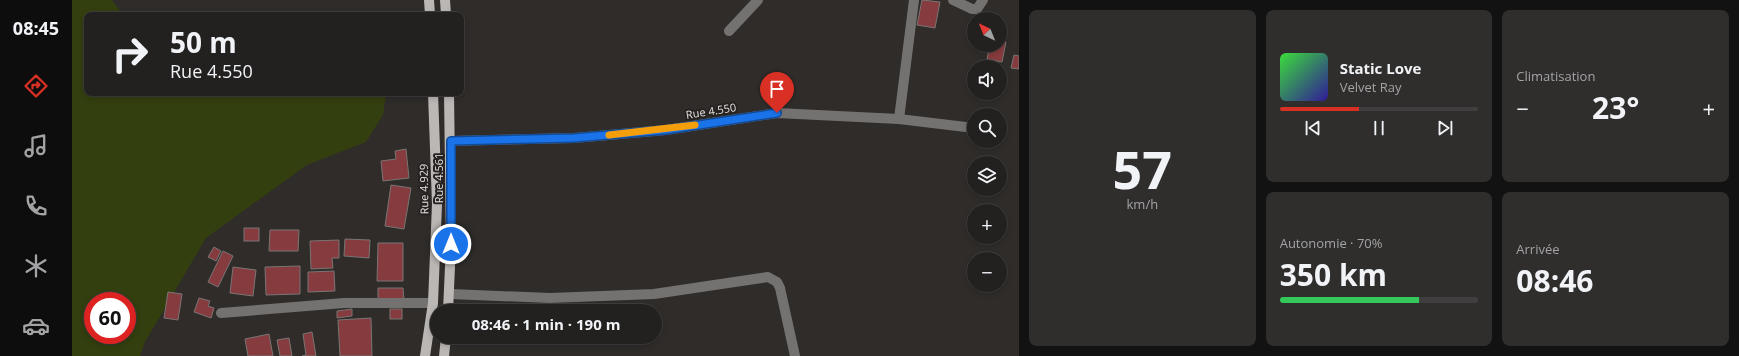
<!DOCTYPE html>
<html lang="fr">
<meta charset="utf-8">
<style>
:root{--surface:#232120;--page:#2f2e2d;--text:#f1f3f6;--muted:#a3a3a5;--line:#403e3e;--accent:#d93025}
body{margin:0;font-family:"Open Sans",sans-serif;background:var(--page);color:var(--text);height:100vh;display:flex;flex-direction:column;font-size:15px;white-space:nowrap}
*{box-sizing:border-box;margin:0}
p{font-size:13px;color:var(--muted)}
.icon{flex:none;width:22px;height:22px;fill:none;stroke:currentColor;stroke-width:2;stroke-linecap:round;stroke-linejoin:round}
.map{position:relative;flex:1;overflow:hidden}
.drawer{display:flex;flex-direction:column;gap:10px;padding:10px;background:#131212;width:720px}
.drawer>*{flex:none}
.guide{position:absolute;left:12px;top:12px;width:380px;height:84px;border-radius:8px;box-shadow:0 2px 6px #0003,0 0 0 1px var(--line);background:#232120;color:var(--text);overflow:hidden}
.needle{width:26px;rotate:317deg}
.controls{position:absolute;left:895px;top:12px;display:grid;gap:8px}
.controls a{display:grid;place-items:center;width:40px;height:40px;border-radius:50%;background:var(--surface);box-shadow:0 2px 6px #0003,0 0 0 1px var(--line);font-size:20px}
.speed{position:absolute;left:12px;top:292px;display:flex;gap:8px;font-size:20px;font-weight:700;text-align:center}
.speed>*{display:grid;place-content:center;width:52px;height:52px;border-radius:50%;background:var(--surface);box-shadow:0 2px 6px #0003,0 0 0 1px var(--line);line-height:1}
.speed .limit{border:6px solid #d22;background:#fff;color:#111}
.pin{position:absolute;display:grid;place-items:center;width:34px;height:34px;color:#fff;margin:-41px -17px;border-radius:50% 50% 50% 0;rotate:-45deg;box-shadow:0 0 4px #0007}
.pin .icon{rotate:45deg}
.me{position:absolute;width:44px;margin:-22px;rotate:0deg;stroke-linejoin:round;filter:drop-shadow(0 0 3px #0008)}
.turn{display:flex;align-items:center;gap:14px;height:84px;padding:0 20px;font-size:18px}
.turn .icon{width:52px;height:52px;stroke-width:2.5}
.turn b{display:block;font-size:28px;line-height:34px}
.big{font-size:30px;font-weight:700;line-height:1.1}
.drawer .widget{flex:1;display:flex;flex-direction:column;justify-content:center;gap:6px;min-width:0;padding:0 14px;border-radius:8px;background:var(--page)}
.drawer .dial{align-items:center;gap:0}
.dial b{font-size:52px;line-height:1}
.song{display:flex;align-items:center;gap:12px}
.cover{width:48px;height:48px;border-radius:6px;background:linear-gradient(135deg,hsl(120 70% 55%),hsl(250 70% 35%))}
.played{height:4px;border-radius:2px;background:linear-gradient(90deg,var(--accent) 40%,var(--line) 40%)}
.keys{display:flex;justify-content:space-around;direction:ltr}
.heat{display:flex;justify-content:space-between;align-items:center;font-size:22px;direction:ltr}
.charge{height:6px;border-radius:3px;background:linear-gradient(90deg,#34c759 70%,var(--line) 0)}
.drawer .tiles{flex:1;display:grid;gap:10px;grid-template-columns:repeat(3,1fr)}
.widget:first-child{grid-row:span 2}
.trip{position:absolute;left:358px;top:304px;width:232px;height:40px;border-radius:20px;background:var(--surface);box-shadow:0 2px 6px #0003,0 0 0 1px var(--line);font-weight:700;line-height:40px;text-align:center}
main{display:flex;flex:1;min-height:0}
.menu{display:flex;flex-direction:column;width:72px;justify-content:space-around;align-items:center;background:#0e0d0d;color:var(--muted)}
.menu .icon{width:28px;height:28px}
.menu .selected{color:var(--accent)}
.menu b{font-size:18px;color:var(--text)}
.map>svg:first-child{display:block}
</style>
<main>
<nav class="menu">
<b>08:45</b>
<svg class="icon selected" aria-label="directions" viewBox="0 0 24 24"><path d="M12 3l9 9-9 9-9-9zM9 14v-3h6M13 9l2 2-2 2"/></svg>
<svg class="icon" aria-label="music" viewBox="0 0 24 24"><path d="M9 18V5l10-2v13"/><circle cx="6" cy="18" r="3"/><circle cx="16" cy="16" r="3"/></svg>
<svg class="icon" aria-label="phone" viewBox="0 0 24 24"><path d="M5 4h4l2 5-3 2q2 4 5 5l2-3 5 2v4C11 20 4 13 5 4z"/></svg>
<svg class="icon" aria-label="climate" viewBox="0 0 24 24"><path d="M12 3v18M4 7l16 10M4 17L20 7"/></svg>
<svg class="icon" aria-label="car" viewBox="0 0 24 24"><path d="M5 17H2v-5l4-1 3-4h7l3 4 3 1v5h-3M9 17h6M6 11h13"/><circle cx="7" cy="17" r="2"/><circle cx="17" cy="17" r="2"/></svg>
</nav>
<div class="map">
<svg width="947" height="356" viewBox="0 0 947 356">
<rect width="100%" height="100%" fill="#2f2c2a"/>
<!-- green -->
<path fill="#333f0f" fill-rule="evenodd" d="M 0,0 L 40,0 L 51,15 L 15,15 L 15,93 L 314,93 L 311,115 L 294,142 L 235,165 L 134,238 L 73,342 L 68,356 L 0,356 ZM 21,301 L 55,301 L 55,335 L 21,335 Z"/>
<!-- building -->
<g fill="#863c3e" stroke="#7a7575">
<path d="M 850,0 L 868,2 L 863,28 L 845,25 Z"/>
<path d="M 928,41 L 934,42 L 930,62 L 915,59 L 918,45 L 928,45 Z"/>
<path d="M 942,55 L 947,56 L 947,69 L 939,68 Z"/>
<path d="M 334,149 L 337,178 L 311,181 L 309,161 L 324,159 L 323,151 Z"/>
<path d="M 319,185 L 339,188 L 332,229 L 313,226 Z"/>
<rect x="172" y="228" width="15" height="13"/>
<path d="M 198,230 L 227,230 L 226,251 L 197,251 Z"/>
<path d="M 273,239 L 298,240 L 297,258 L 272,256 Z"/>
<path d="M 267,240 L 267,258 L 260,258 L 261,268 L 239,269 L 238,241 Z"/>
<path d="M 306,243 L 331,243 L 331,281 L 305,281 Z"/>
<path d="M 142,247 L 149,251 L 144,261 L 136,257 Z"/>
<path d="M 151,251 L 161,256 L 146,287 L 136,282 Z"/>
<path d="M 228,266 L 228,294 L 194,295 L 193,267 Z"/>
<path d="M 161,267 L 184,270 L 181,296 L 158,293 Z"/>
<path d="M 262,271 L 263,291 L 236,292 L 236,272 Z"/>
<path d="M 306,288 L 331,288 L 332,300 L 306,300 Z"/>
<path d="M 96,292 L 110,294 L 106,320 L 92,318 Z"/>
<path d="M 127,298 L 138,301 L 136,306 L 142,308 L 139,318 L 122,312 Z"/>
<path d="M 280,309 L 280,316 L 265,318 L 265,311 Z"/>
<rect x="318" y="309" width="12" height="10"/>
<path d="M 299,318 L 300,356 L 268,356 L 266,320 Z"/>
<path d="M 240,332 L 244,356 L 230,356 L 234,355 L 231,334 Z"/>
<path d="M 197,334 L 201,356 L 176,356 L 173,339 Z"/>
<path d="M 217,338 L 220,356 L 208,356 L 205,340 Z"/>
</g>
<g fill="none" stroke-linecap="round" stroke-linejoin="round">
<!-- minor -->
<g stroke="#747271" stroke-width="10">
<path d="M 881,0 L 900,9 L 905,9 L 911,0"/>
<path d="M 657,31 L 686,0"/>
<path d="M 827,119 L 842,0"/>
<path d="M 379,141 L 502,138 L 594,130 L 705,113 L 827,119 L 902,128"/>
<path d="M 378,294 L 478,298 L 582,294 L 696,277 L 705,282 L 708,288 L 723,356"/>
<path d="M 149,313 L 272,303 L 361,303"/>
</g>
<!-- major -->
<g stroke="#bbb7b5" stroke-width="10">
<path d="M 357,0 L 358,15"/>
<path d="M 373,0 L 374,15"/>
<path d="M 376,311 L 379,244 L 377,93"/>
<path d="M 353,356 L 361,303 L 365,204 L 361,93"/>
<path d="M 372,356 L 374,337"/>
</g>
</g>
<g fill="none" stroke-linecap="round" stroke-linejoin="round">
<defs>
<path id="route" d="M 379,244 L 379,141 L 502,138 L 594,130 L 705,113"/>
</defs>
<!-- route casing -->
<use href="#route" stroke="#114b97" stroke-width="10"/>
<!-- route -->
<use href="#route" stroke="#1a73e8" stroke-width="7"/>
<!-- slow -->
<path stroke="#f59e0b" stroke-width="7" d="M 537,135 L 623,125"/>
</g>
<g text-anchor="middle" stroke-width="4" stroke-linejoin="round" paint-order="stroke">
<!-- street labels -->
<g font-size="11" fill="#e5e3e1" stroke="#262221">
<text transform="translate(639 111) rotate(-9)" y="4">Rue 4.550</text>
<text transform="translate(367 178) rotate(-90)" y="4">Rue 4.561</text>
<text transform="translate(352 189) rotate(-91)" y="4">Rue 4.929</text>
</g>
</g>
</svg>
<div class="controls">
<a><svg class="needle" viewBox="-14 -14 28 28"><path d="M0-13l5 13h-10z" fill="#e53935"/><path d="M0 13l5-13h-10z" fill="#a3a3a5"/></svg></a>
<a><svg class="icon" aria-label="sound" viewBox="0 0 24 24"><path d="M4 9h4l5-4v14l-5-4H4zM17 9q2 3 0 6"/></svg></a>
<a><svg class="icon" aria-label="search" viewBox="0 0 24 24"><circle cx="10" cy="10" r="6"/><path d="M15 15l6 6"/></svg></a>
<a><svg class="icon" aria-label="layers" viewBox="0 0 24 24"><path d="M12 4l9 5-9 5-9-5zM3 14l9 5 9-5"/></svg></a>
<a>+</a>
<a>−</a>
</div>
<div class="speed"><div class="limit">60</div></div>
<div class="pin" style="left:705px;top:113px;background:#d93025"><svg class="icon" aria-label="arrive" viewBox="0 0 24 24"><path d="M6 21V4h12l-3 4 3 4H6"/></svg></div>
<svg class="me" style="left:379px;top:244px" viewBox="-20 -20 40 40"><circle r="17" fill="#1a73e8" stroke="#fff" stroke-width="3"/><path d="M0-11L8 9 0 5-8 9z" fill="#fff"/></svg>
<div class="trip">08:46 · 1 min · 190 m</div>
<div class="guide">
<div class="turn"><svg class="icon" aria-label="right" viewBox="0 0 24 24"><path d="M7 20v-9h11M14 6l5 5-5 5"/></svg><div><b>50 m</b>Rue 4.550</div></div>
</div>
</div>
<section class="drawer">
<div class="tiles">
<div class="widget dial"><b>57</b><p>km/h</p></div>
<div class="widget">
<div class="song"><i class="cover"></i><div><b>Static Love</b><p>Velvet Ray</p></div></div>
<div class="played"></div>
<div class="keys"><svg class="icon" aria-label="previous" viewBox="0 0 24 24"><path d="M18 5L8 12l10 7zM5 5v14"/></svg><svg class="icon" aria-label="pause" viewBox="0 0 24 24"><path d="M8 5v14M16 5v14"/></svg><svg class="icon" aria-label="next" viewBox="0 0 24 24"><path d="M6 5l10 7-10 7zM19 5v14"/></svg></div>
</div>
<div class="widget"><p>Climatisation</p>
<div class="heat"><a>−</a><b class="big">23°</b><a>+</a></div>
</div>
<div class="widget"><p>Autonomie · 70%</p><b class="big">350 km</b><div class="charge"></div></div>
<div class="widget"><p>Arrivée</p><b class="big">08:46</b></div>
</div>
</section>
</main>
